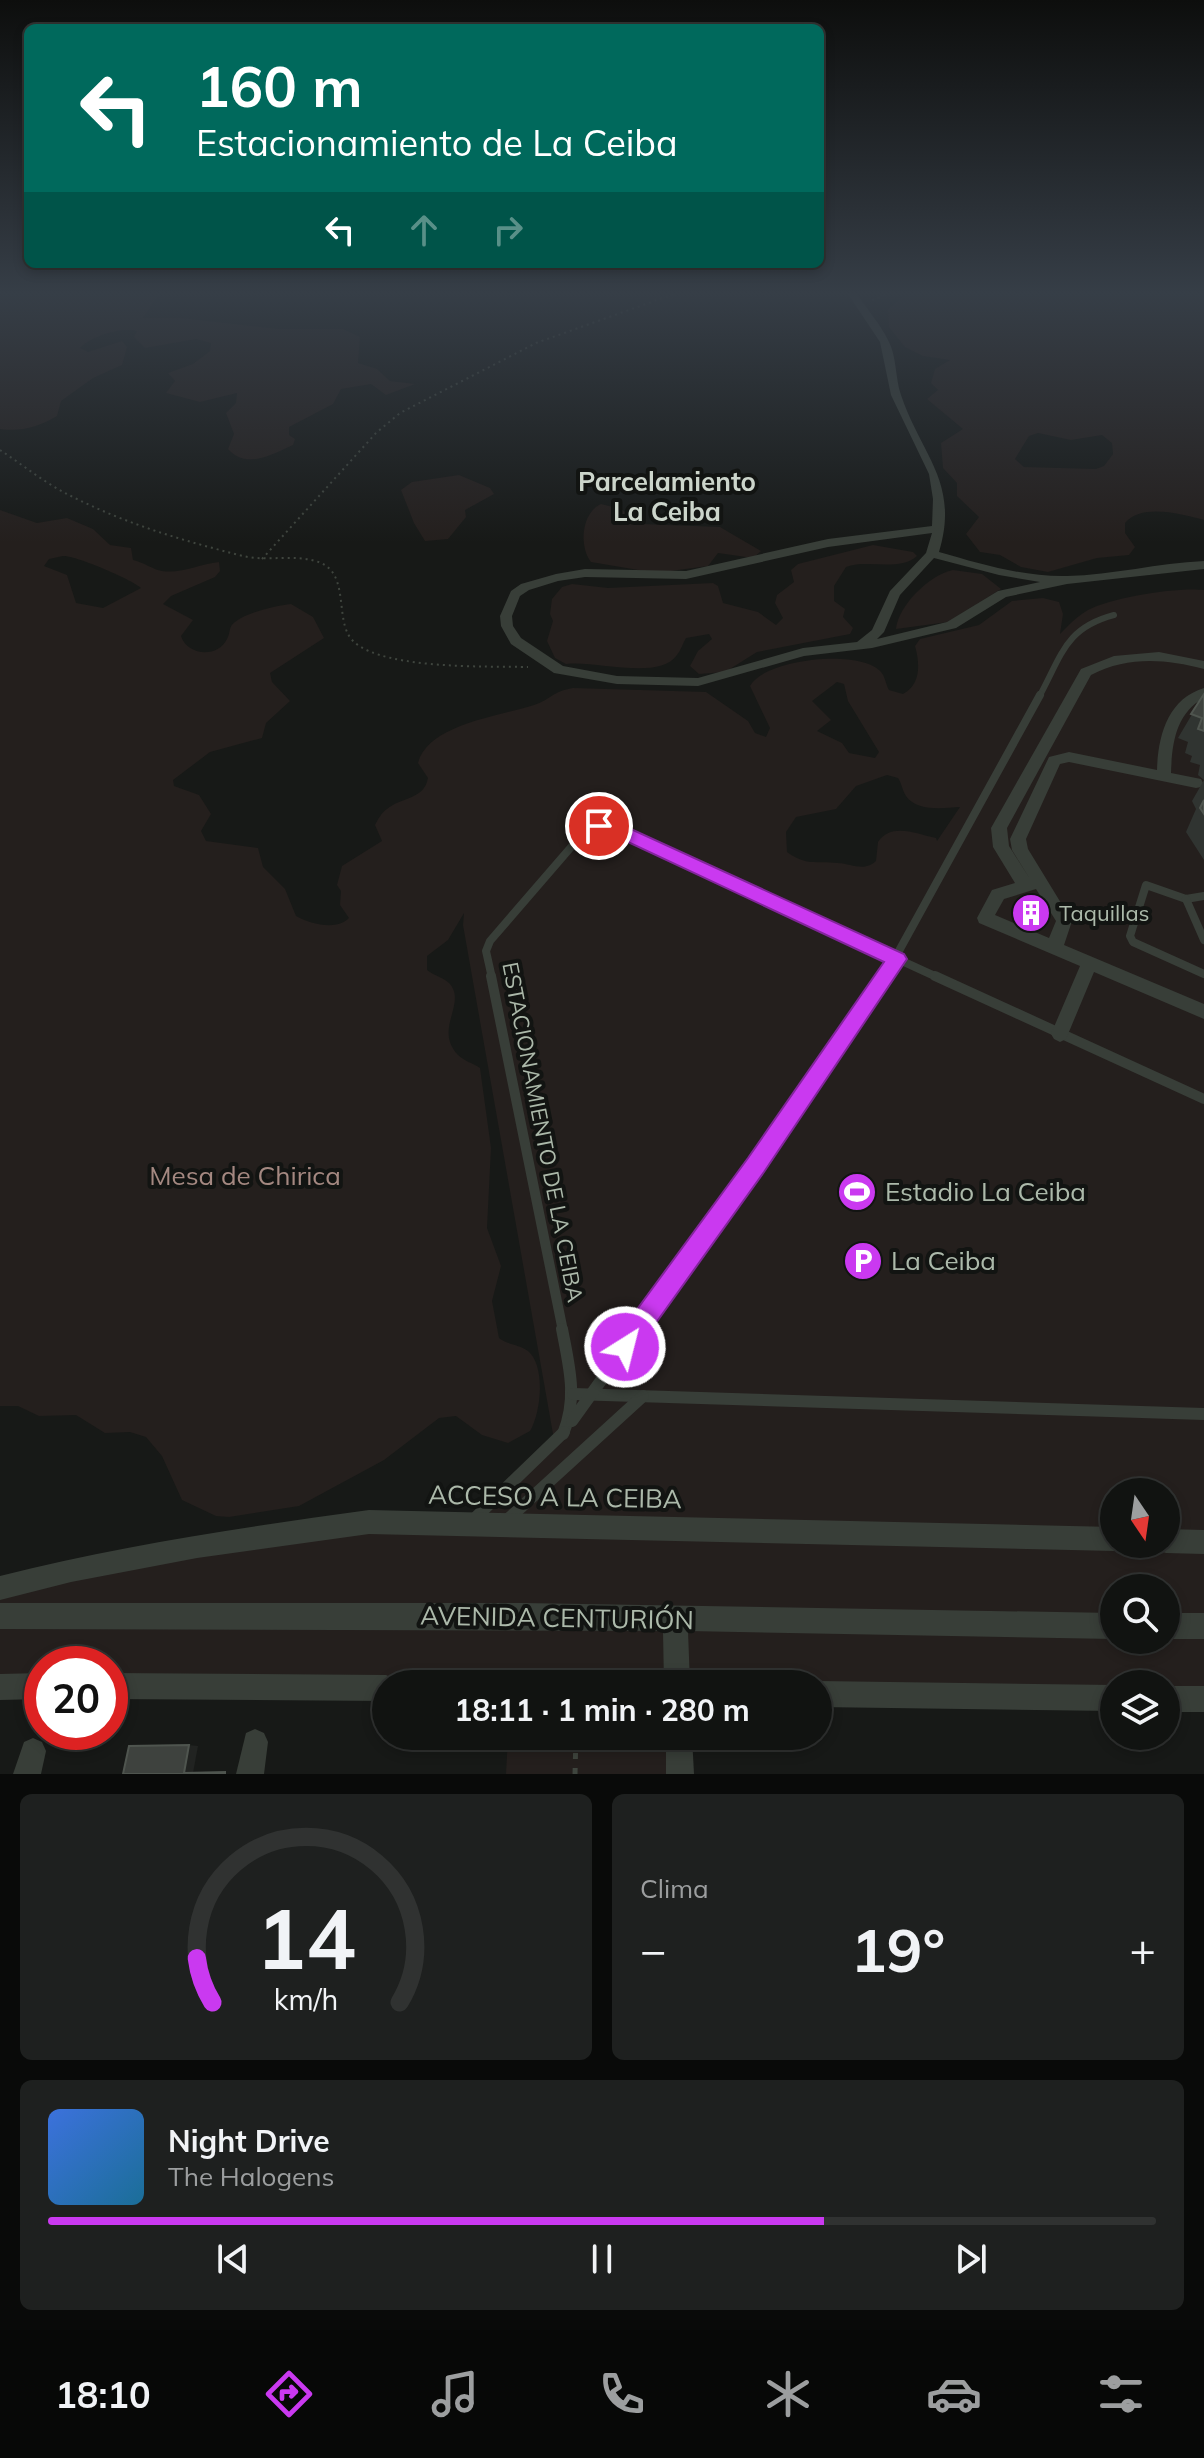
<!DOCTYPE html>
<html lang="es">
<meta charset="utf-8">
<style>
:root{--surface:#111311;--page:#1e201f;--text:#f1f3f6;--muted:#9c9e9f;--line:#303231;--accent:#ca39f0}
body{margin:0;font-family:Mulish,sans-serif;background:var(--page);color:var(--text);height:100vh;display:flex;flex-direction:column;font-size:30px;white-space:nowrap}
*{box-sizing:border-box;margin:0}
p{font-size:26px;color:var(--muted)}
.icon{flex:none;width:44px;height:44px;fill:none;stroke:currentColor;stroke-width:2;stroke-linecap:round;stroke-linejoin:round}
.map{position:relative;height:1774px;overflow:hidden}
.side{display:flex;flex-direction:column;gap:20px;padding:20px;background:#090a09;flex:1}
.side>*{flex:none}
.top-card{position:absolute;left:24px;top:24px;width:800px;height:244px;border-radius:12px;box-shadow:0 4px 12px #0003,0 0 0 2px var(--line);background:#00695c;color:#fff;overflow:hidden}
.needle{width:52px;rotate:167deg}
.tools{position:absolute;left:1100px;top:1478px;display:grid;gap:16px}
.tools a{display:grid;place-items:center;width:80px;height:80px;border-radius:50%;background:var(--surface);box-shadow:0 4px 12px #0003,0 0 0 2px var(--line);font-size:40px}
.speed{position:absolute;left:24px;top:1646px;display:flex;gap:16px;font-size:40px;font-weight:700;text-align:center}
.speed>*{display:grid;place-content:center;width:104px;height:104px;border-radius:50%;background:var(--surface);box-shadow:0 4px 12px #0003,0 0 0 2px var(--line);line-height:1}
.speed .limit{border:12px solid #d22;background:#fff;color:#111}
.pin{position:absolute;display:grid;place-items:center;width:68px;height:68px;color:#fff;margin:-34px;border:4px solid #fff;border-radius:50%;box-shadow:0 2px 8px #0007}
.me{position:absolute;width:88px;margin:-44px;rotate:36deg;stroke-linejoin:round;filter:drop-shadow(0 0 6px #0008)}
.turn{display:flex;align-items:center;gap:28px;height:168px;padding:0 40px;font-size:36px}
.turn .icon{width:104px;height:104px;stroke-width:2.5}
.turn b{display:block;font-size:56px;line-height:68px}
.lanes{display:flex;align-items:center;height:76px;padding:0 40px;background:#0003;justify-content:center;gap:40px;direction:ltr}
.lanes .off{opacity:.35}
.big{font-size:60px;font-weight:700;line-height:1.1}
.side .widget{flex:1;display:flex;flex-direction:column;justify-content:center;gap:12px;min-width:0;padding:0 28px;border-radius:12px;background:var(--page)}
.side .dial{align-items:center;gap:0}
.dial svg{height:208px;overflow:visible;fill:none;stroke:var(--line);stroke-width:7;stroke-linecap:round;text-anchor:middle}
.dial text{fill:var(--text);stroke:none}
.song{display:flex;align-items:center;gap:24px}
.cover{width:96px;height:96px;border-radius:12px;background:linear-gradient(135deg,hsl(220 70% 55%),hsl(200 70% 35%))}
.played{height:8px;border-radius:4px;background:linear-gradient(90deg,var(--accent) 70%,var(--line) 70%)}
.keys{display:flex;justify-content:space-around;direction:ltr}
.heat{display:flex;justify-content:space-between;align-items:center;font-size:44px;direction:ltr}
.side .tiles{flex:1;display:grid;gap:20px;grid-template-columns:1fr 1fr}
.widget:last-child{grid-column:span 2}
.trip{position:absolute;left:372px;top:1670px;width:460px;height:80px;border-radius:40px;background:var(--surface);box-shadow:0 4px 12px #0003,0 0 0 2px var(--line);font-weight:700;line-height:80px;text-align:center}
.dock{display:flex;height:128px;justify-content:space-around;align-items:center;background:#070807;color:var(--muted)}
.dock .icon{width:56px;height:56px}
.dock .on{color:var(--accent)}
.dock b{font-size:36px;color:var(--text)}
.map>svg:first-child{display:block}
</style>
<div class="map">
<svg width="1204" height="1774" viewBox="0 0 1204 1774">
<rect width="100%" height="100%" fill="#171917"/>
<!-- green -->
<g fill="#241f1d" fill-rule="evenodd">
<path d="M 0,294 L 159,294 L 143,318 L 181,318 L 278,329 L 343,329 L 360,337 L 358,363 L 377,369 L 390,381 L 415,384 L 386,395 L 371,384 L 341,389 L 333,404 L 289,427 L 289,435 L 295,439 L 293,445 C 273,454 246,470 228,449 L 234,434 L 226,413 L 236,403 L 237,393 L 200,402 L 166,393 L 175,381 L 168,373 L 193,364 L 210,351 L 211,343 L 196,339 L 145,348 L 134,337 L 137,331 C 120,327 92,336 80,348 L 88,352 L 122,341 L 127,347 L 122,365 L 93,378 L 61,401 L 57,416 C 38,427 22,432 0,429 Z"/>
<path d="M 906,294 L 1204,294 L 1204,520 C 1181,514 1142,503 1125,523 L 1125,533 L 1135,547 L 1129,555 L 1097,558 L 1048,572 L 1021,567 L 1000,555 L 980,552 L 966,534 L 979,517 L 957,496 L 957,483 L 943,468 L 941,443 L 963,429 L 927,399 L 938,390 L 931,383 L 935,369 L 950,360 L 923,356 L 905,347 L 889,327 L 888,309 ZM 1038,433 L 1071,440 L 1102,435 L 1112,443 L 1113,454 L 1104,466 L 1096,469 L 1024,467 L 1015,459 L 1029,436 Z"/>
<path d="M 459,475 L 490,488 L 494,494 L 465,510 L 466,517 L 448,539 L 425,541 L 414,523 L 401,490 L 412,482 Z"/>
<path d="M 601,504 L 621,509 L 642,524 L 720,527 L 761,551 L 753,558 L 718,553 L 708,566 L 656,573 L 591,562 C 579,547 581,513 601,504 Z"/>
<path d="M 0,510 L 37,523 L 67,518 L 93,529 L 110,545 L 131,548 L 133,560 C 143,562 154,570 162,571 C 182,574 199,564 219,562 L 220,571 L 215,577 L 171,596 L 163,604 L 193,620 L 181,636 C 187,655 217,659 227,639 C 231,632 228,627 235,622 C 248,612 275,606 291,604 L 313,617 L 324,638 L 270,673 L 272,682 L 290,701 L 266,723 L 262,738 L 210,752 L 173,780 L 174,786 L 199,795 L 211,814 L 201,831 L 206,841 L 258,848 L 263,867 L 285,889 L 296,916 C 310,924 337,931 349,918 L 340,905 L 341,891 L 337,885 L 342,866 L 382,841 L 375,825 C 378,819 382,812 387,809 C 401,797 424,800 428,778 L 418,763 C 428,724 501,716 534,705 C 550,700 553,691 573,688 L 706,692 L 748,721 L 755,733 L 766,737 L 770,728 L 750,686 C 764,659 860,648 881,672 C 885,676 886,685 889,690 L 903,694 C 921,684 920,664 915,646 L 920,639 L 979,625 L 1012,601 L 1043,598 L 1059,602 L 1063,614 L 1060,634 C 1069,625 1076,617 1088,610 C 1113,597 1177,587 1204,590 L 1204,1699 L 1166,1699 L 1166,1684 L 1114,1684 L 1114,1698 L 818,1684 L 110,1686 L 110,1664 L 42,1664 L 42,1686 L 0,1687 L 0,1588 L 197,1546 L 469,1523 L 561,1434 L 553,1434 L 463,925 L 464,913 L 448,940 L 427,956 L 427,970 C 433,975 444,978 449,983 C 468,1003 433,1029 458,1055 C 464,1061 473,1063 480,1068 L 491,1148 L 487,1228 L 501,1266 L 492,1301 L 499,1338 C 507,1345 519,1344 528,1351 C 546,1366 541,1413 530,1431 L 508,1443 L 482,1435 L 456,1416 L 439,1418 L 384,1460 L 299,1506 L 229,1517 L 216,1516 L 182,1500 L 162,1456 L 146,1437 L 130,1432 L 105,1433 L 76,1415 L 39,1416 L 18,1406 L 0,1406 ZM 63,556 C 75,555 135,581 141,588 L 103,608 L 76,603 L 67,575 L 44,566 L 49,559 ZM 837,682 L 844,684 L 848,701 L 879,752 L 875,758 L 849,753 L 842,743 L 817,731 L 831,720 L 812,701 ZM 887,775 L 898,778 C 902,784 902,790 906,796 C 917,812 943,808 960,807 L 937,841 L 936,838 C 917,834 891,822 878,842 L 876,861 C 864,872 852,864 838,863 C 815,860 808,867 787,852 L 786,832 L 796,817 L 836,809 L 856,786 ZM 1114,1492 L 1166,1492 L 1166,1544 L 1114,1544 ZM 1114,1588 L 1166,1588 L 1166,1640 L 1114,1640 Z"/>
<path d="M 873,545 L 913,552 L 917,556 C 899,572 868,559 846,567 L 834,586 L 834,601 L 845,609 L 843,617 L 853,628 L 850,634 L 757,652 L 725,672 L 699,674 L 690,666 L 698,651 L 712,639 L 709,634 L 686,638 C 683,643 681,650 677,655 C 659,681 595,660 566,664 L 555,658 L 547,641 L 553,621 L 550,614 L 552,599 L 562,587 L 572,584 L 608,588 L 713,583 L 718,586 L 723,603 L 758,612 L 776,625 L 783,618 L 775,603 L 777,595 L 794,582 L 791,570 L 798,564 Z"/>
<path d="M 953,570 L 982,574 L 1001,589 L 948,622 L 896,629 C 898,606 929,575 953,570 Z"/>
<path d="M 508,1736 L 676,1736 L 677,1774 L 506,1774 Z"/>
</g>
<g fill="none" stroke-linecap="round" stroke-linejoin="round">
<!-- path-far1 -->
<g stroke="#3f453e" stroke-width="2" stroke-dasharray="2 4" stroke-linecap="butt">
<path d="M 872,300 L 889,294"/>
<path d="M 0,450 C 23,465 46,484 71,496 C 126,524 184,541 243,556 C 267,562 298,553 321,563 C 347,574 337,613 348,634 C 366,671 491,666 528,667"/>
<path d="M 262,559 L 376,433 L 400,413 L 536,343 L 674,294"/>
</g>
<!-- path -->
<path stroke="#3f453e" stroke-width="5" stroke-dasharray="6 9" stroke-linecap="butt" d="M 575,1774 L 576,1736"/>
<!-- lane-far3 -->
<path stroke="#383e38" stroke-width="6" d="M 1039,697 C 1062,655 1065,628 1114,615"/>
<!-- lane-far2 -->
<g stroke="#383e38" stroke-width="8">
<path d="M 1204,896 L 1186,899 L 1146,885 L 1130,936 L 1133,942 L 1204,974"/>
<path d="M 1186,899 L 1204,940"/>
<path d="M 492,978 L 486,951 L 490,941 L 585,831 L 599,826 L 614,829 L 939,978"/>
<path d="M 884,978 L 1040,695"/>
</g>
<!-- lane-far1 -->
<g stroke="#383e38" stroke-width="10">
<path d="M 491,976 L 563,1331"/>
<path d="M 935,976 L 1204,1099"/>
<path d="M 637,1331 L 885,976"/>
</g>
<!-- lane -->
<g stroke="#383e38" stroke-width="12">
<path d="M 562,1329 C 569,1366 578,1398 563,1434"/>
<path d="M 573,1394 L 1204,1414"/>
<path d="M 572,1421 L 638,1329"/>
<path d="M 473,1520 L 564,1432"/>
<path d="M 507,1520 L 643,1396"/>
</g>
<!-- street -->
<g fill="#383e38" fill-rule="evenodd">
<path d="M 848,294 L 857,294 C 867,309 880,324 888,340 C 897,356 895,378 901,395 C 921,455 960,482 939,552 C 981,564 1023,577 1067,576 C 1113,575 1158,563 1204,561 L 1204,569 L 1067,584 L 1006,597 L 956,628 L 872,648 L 804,656 L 698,686 L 617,684 L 554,673 L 511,644 L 501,626 L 500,616 L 511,591 L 521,584 L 556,574 L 585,569 L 686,571 L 828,539 L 932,526 L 933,499 L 929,474 L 891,395 L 880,342 ZM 932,533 L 926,553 L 890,591 L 872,630 L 857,642 L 803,648 L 698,678 L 617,676 L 563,666 L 521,638 L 513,626 L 512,616 L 520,596 L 529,590 L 558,581 L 585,577 L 686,579 L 828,547 ZM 934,558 L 999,575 L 1040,582 L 998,591 L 947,622 L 877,639 L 884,632 L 900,595 Z"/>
<path d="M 1159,652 L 1204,661 L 1204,669 C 1165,659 1128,656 1091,675 L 1007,828 L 1009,846 L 1030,879 L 1012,850 L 1010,839 L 1049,757 L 1069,752 L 1157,770 C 1158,735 1168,699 1204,688 L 1204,698 C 1176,713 1172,743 1171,773 L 1201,779 L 1203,783 L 1201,787 L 1196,788 L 1069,762 L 1060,764 L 1026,839 L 1028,849 L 1072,921 L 1064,945 L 1204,1004 L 1204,1019 L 1094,972 L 1066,1039 L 1060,1042 L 1054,1039 L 1051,1034 L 1080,966 L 979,923 L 977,918 L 992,890 L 1015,883 L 993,847 L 991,828 L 1081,669 L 1114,656 ZM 1036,889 L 1056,921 L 1049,938 L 995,915 L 1004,899 Z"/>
<path d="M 369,1510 L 1114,1527 L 1114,1544 L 1124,1544 L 1123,1548 L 1114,1551 L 369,1534 L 197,1558 L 71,1582 L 0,1600 L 0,1576 C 122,1545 245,1527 369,1510 Z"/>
<path d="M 1166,1529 L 1204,1530 L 1204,1554 L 1166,1553 L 1157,1550 L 1155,1544 L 1166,1544 Z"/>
<path d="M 0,1603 L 522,1603 L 1114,1613 L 1114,1639 L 688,1631 L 690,1684 L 664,1684 L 663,1631 L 0,1629 Z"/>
<rect x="1166" y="1613" width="38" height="26"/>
<path d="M 42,1673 L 42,1699 L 0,1700 L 0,1674 Z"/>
<path d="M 110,1673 L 386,1675 L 395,1679 L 397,1684 L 386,1684 L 386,1701 L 110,1699 Z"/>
<path d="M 818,1681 L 1114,1685 L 1114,1711 L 818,1707 L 818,1684 L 811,1684 Z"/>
<rect x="1166" y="1686" width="38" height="26"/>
<path d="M 255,1729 L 264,1733 L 268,1742 L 264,1774 L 236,1774 L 246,1733 Z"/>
<path d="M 666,1736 L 692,1736 L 694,1774 L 666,1774 Z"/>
<path d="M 33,1738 L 42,1742 L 46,1751 L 41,1774 L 13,1774 L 24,1742 Z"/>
</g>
</g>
<!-- wall -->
<path fill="#303431" d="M 1204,694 L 1204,860 L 1186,832 L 1196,809 L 1192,801 L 1204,780 L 1198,775 L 1200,765 L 1190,762 L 1192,756 L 1185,753 L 1188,742 L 1178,738 Z"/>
<!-- shaded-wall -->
<path fill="#212321" d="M 189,1745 L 198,1746 L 193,1773 L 184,1773 Z"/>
<!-- building -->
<g fill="#3e423e" stroke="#4f554f" stroke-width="2">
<path d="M 1204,694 L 1204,731 L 1198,729 L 1202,718 L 1191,714 Z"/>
<path d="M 1204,800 L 1204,814 L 1200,808 Z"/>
<path d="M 189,1745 L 184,1773 L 225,1772 L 225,1774 L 123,1774 L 129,1746 Z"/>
</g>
<!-- sky -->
<linearGradient id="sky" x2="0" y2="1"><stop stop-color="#0d0e0d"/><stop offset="0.54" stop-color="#363e47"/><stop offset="1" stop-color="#363e47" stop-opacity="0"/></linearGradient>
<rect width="1204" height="543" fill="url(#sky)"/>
<!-- route -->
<path fill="#ca39f0" stroke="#83259c" stroke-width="2" d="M 599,820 L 620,824 L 904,954 L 907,959 L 764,1172 L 633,1355 L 625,1359 L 616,1355 L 612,1347 L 616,1338 L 748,1158 L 884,962 L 611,834 L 593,831 L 590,826 Z"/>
<!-- icons -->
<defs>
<symbol id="building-disc" viewBox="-11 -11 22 22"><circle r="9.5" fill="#ca39f0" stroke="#121412"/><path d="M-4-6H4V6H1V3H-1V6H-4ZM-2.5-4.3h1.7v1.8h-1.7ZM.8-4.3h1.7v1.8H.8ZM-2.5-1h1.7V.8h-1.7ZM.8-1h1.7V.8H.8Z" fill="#fff"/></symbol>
<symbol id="stadium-disc" viewBox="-11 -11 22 22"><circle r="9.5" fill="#ca39f0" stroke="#121412"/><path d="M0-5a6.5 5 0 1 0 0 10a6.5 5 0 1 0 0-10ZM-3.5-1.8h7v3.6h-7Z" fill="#fff"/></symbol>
<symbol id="parking-disc" viewBox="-11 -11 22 22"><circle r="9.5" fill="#ca39f0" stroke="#121412"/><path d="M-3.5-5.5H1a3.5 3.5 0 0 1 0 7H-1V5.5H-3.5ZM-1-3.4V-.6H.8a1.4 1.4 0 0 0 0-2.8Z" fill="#fff"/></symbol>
</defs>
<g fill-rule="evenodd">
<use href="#building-disc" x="1009" y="891" width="44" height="44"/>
<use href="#stadium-disc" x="835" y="1170" width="44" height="44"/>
<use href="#parking-disc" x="841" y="1239" width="44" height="44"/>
</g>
<g text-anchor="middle" stroke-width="8" stroke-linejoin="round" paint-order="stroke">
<!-- poi labels -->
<g font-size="22" fill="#acb9aa" stroke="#121412" text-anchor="start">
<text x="1059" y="921">Taquillas</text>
</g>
<!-- street labels -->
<g font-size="22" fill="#acb9aa" stroke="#121412">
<text transform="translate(543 1132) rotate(79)" y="8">ESTACIONAMIENTO DE LA CEIBA</text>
</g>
<!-- far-district labels -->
<g font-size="26" font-weight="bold" fill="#ccd5cb" stroke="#121412">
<text x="667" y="491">Parcelamiento<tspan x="667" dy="30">La Ceiba</tspan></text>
</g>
<!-- near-park labels -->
<g font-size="26" fill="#a48881" stroke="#121412">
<text x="245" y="1185">Mesa de Chirica</text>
</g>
<!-- near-poi labels -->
<g font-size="26" fill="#acb9aa" stroke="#121412" text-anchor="start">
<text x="885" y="1201">Estadio La Ceiba</text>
<text x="891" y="1270">La Ceiba</text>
</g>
<!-- near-street labels -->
<g font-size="26" fill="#acb9aa" stroke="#121412">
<text transform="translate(555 1497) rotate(1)" y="9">ACCESO A LA CEIBA</text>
<text transform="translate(557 1618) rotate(1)" y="9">AVENIDA CENTURIÓN</text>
</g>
</g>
</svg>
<div class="tools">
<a><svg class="needle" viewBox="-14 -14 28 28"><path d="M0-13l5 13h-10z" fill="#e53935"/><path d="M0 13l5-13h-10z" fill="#9c9e9f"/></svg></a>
<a><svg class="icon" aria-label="search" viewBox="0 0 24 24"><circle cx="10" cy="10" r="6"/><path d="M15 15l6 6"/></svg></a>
<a><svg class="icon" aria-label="layers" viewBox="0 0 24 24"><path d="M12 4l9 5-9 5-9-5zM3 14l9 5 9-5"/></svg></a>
</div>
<div class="speed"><div class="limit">20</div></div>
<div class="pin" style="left:599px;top:826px;background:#d93025"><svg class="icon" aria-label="arrive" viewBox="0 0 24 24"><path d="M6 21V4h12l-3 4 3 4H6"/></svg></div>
<svg class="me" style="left:625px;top:1347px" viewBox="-20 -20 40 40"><circle r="17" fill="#ca39f0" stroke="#fff" stroke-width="3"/><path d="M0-11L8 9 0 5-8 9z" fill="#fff"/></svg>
<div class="trip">18:11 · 1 min · 280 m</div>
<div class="top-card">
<div class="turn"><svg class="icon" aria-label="left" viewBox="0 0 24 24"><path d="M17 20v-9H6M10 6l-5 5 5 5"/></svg><div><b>160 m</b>Estacionamiento de La Ceiba</div></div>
<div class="lanes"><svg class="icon" aria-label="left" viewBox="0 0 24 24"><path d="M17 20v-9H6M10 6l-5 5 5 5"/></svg><svg class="icon off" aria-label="ahead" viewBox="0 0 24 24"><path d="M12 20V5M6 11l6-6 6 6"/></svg><svg class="icon off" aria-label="right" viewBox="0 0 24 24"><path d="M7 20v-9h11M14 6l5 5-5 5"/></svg></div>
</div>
</div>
<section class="side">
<div class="tiles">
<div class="widget dial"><svg viewBox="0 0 100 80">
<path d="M14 69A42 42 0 1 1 86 69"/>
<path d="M14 69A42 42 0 0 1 8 52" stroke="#ca39f0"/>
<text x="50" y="56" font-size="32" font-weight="700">14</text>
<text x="50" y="72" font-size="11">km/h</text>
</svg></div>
<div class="widget"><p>Clima</p>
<div class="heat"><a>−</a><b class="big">19°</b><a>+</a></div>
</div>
<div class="widget">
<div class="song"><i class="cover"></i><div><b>Night Drive</b><p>The Halogens</p></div></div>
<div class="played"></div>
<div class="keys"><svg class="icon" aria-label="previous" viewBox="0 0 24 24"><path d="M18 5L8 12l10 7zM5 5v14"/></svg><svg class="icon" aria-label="pause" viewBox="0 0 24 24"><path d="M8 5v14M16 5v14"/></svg><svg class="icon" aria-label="next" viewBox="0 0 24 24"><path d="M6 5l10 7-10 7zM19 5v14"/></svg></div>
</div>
</div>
</section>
<nav class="dock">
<b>18:10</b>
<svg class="icon on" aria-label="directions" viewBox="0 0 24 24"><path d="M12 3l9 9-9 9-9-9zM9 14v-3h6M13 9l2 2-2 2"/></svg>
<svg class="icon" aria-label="music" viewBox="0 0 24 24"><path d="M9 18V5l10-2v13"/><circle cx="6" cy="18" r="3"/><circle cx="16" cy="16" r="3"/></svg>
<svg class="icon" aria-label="phone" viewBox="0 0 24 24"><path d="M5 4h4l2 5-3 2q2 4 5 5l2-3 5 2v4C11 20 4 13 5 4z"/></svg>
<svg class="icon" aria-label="climate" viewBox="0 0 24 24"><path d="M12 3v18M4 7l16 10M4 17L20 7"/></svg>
<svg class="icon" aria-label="car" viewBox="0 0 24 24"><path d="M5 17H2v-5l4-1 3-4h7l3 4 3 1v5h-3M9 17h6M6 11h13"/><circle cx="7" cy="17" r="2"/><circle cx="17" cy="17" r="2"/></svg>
<svg class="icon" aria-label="filters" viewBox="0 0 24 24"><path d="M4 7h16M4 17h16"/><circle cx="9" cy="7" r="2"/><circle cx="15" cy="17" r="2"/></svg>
</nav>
